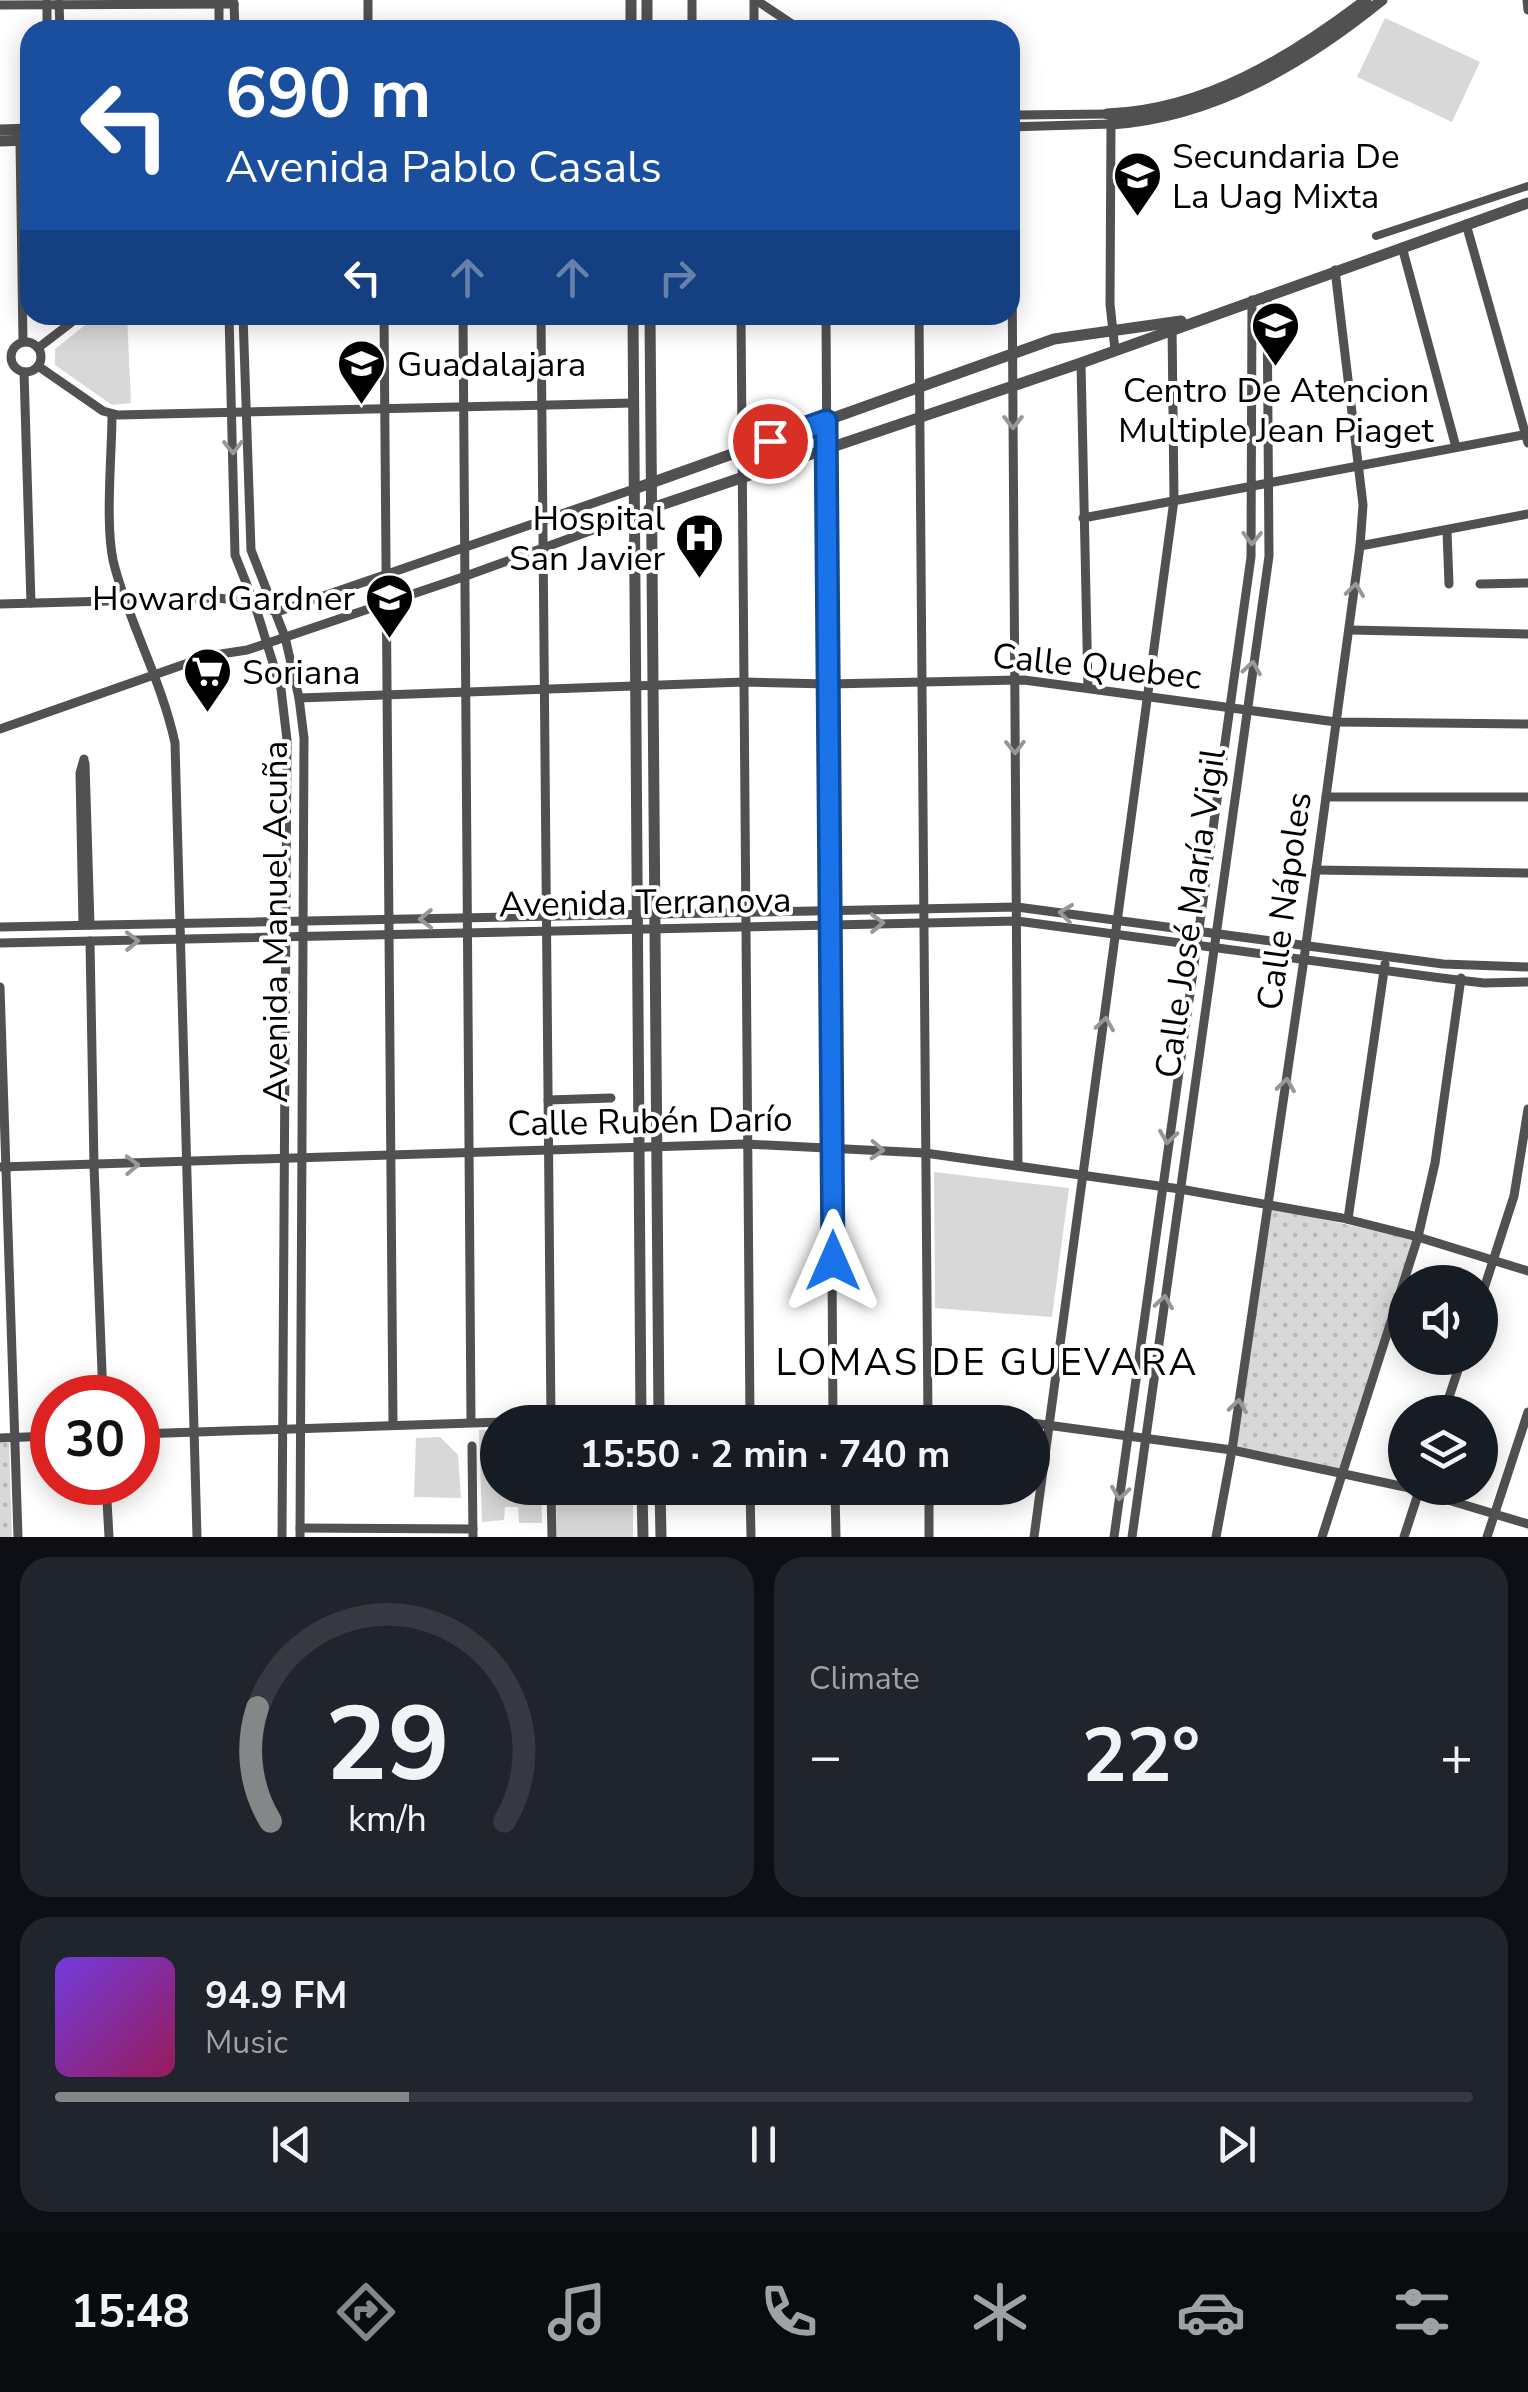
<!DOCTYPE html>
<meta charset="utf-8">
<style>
:root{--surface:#171b24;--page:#20242c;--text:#f1f3f6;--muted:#9ea1a6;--line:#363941;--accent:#858687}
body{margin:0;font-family:"Nunito Sans",sans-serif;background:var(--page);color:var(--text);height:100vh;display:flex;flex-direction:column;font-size:38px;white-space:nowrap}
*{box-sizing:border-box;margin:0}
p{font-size:32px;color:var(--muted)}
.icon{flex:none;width:55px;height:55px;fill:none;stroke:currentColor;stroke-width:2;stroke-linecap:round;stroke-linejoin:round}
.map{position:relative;height:1537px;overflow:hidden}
.sheet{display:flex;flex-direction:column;gap:20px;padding:20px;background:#0d0f14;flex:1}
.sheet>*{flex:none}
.banner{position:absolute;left:20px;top:20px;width:1000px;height:305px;border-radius:30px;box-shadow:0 5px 25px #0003;background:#1a4fa0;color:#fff;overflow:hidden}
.buttons{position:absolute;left:1388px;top:1265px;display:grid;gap:20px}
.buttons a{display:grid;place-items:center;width:110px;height:110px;border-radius:50%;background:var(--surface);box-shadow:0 5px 25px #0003;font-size:50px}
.speed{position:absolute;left:30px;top:1375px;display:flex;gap:20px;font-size:50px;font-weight:700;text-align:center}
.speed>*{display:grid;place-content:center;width:130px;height:130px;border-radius:50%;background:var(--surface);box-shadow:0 5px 25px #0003;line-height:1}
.speed .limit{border:15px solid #d22;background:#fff;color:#111}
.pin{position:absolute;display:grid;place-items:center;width:85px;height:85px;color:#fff;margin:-42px;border:5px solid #fff;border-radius:50%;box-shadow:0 2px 10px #0007}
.me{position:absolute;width:110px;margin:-55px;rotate:0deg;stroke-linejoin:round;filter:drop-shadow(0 0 8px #0008)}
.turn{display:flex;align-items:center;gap:35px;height:210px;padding:0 40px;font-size:45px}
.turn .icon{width:130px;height:130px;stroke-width:2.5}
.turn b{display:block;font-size:70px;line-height:85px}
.lanes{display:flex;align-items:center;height:95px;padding:0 40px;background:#0003;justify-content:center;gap:50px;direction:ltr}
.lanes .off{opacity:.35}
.big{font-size:75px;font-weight:700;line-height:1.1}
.sheet .tile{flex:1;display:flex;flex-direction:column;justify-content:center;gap:15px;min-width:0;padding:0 35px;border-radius:30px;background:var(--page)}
.sheet .dial{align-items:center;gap:0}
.dial svg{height:260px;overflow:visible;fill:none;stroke:var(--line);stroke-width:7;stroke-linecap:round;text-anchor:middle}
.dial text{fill:var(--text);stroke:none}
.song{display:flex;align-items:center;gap:30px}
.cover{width:120px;height:120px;border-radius:15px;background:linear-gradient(135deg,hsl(260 70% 55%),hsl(330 70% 35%))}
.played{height:10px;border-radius:5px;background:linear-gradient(90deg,var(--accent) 25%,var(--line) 25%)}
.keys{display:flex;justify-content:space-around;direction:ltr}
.heat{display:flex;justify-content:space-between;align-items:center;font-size:55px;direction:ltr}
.sheet .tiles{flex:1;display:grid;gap:20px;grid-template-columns:1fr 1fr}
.tile:last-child{grid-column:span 2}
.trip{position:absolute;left:480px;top:1405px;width:570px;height:100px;border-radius:50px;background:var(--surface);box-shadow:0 5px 25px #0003;font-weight:700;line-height:100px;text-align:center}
.menu{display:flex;height:160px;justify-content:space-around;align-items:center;background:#090b0e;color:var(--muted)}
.menu .icon{width:70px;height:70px}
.menu .on{color:var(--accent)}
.menu b{font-size:45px;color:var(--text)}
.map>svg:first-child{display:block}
</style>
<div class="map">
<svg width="1528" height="1537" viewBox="0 0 1528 1537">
<defs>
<pattern id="park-dots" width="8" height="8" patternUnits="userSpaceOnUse" patternTransform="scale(2.5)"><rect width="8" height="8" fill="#d8d8d8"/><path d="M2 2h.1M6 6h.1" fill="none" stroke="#b8b8b8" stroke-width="1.8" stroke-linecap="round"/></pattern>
</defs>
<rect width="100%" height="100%" fill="#fff"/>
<!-- grass -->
<g fill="#d8d8d8">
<path d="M 1385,18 L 1480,62 L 1452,122 L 1357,77 Z"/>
<path d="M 98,315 L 127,315 L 131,403 L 112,405 L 55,365 L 55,349 Z"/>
<path d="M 934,1172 L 1069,1188 L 1052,1317 L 935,1308 Z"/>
<path d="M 479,1430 L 497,1430 L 498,1488 L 541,1488 L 542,1523 L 519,1523 L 518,1507 L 505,1507 L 504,1520 L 482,1522 Z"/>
<path d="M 440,1437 L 458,1455 L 461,1498 L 414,1497 L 416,1438 Z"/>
<path d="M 556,1488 L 633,1488 L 633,1537 L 557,1537 Z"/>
</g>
<!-- park -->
<g fill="url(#park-dots)">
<path d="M 1271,1208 L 1413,1239 L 1340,1469 L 1232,1447 Z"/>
<path d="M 0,1443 L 9,1443 L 12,1537 L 0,1537 Z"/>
</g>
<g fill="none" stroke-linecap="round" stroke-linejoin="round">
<!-- pedestrian -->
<path stroke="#515151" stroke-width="8" d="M 1376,236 L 1528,186"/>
<!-- minor -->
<g stroke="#515151" stroke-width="9">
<path d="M 368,0 L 368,30"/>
<path d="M 756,0 L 801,30"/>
<path d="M 1527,0 L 1528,10"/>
<path d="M 47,3 L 47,30"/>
<path d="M 59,3 L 60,30"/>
<path d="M 219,3 L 219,30"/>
<path d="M 234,3 L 235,30"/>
<path d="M 0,5 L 234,4"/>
<path d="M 692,30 L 692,0"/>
<path d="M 754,30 L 754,0"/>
<path d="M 1010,115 L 1107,114"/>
<path d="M 1011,115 L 1018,1166"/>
<path d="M 1010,127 L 1111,124 L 1110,304 L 1115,350"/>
<path d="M 20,140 L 23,342"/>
<path d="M 1466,224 L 1528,443"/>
<path d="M 1402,247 L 1456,447"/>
<path d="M 229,315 L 235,555 L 255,605 L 281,689 L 287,740 L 282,1537"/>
<path d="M 243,315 L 251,550 L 285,637 L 299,698 L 304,738 L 300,1537"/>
<path d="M 384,315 L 393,1425"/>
<path d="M 463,315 L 471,1422"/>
<path d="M 541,315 L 551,1422"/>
<path d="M 741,315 L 750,1422"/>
<path d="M 826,315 L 833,1422"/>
<path d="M 919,315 L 928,1422"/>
<circle cx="26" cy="357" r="15"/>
<path d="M 38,348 L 81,315"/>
<path d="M 1081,363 L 1088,688"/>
<path d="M 38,366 L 103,411 L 118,415 L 633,403"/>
<path d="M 24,372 L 31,603"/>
<path d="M 112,415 C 112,455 104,531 115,568 C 131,627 162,682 175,743 L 197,1537"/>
<path d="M 1083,518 L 1528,434"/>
<path d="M 1447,531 L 1449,584"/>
<path d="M 1360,546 L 1528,514"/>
<path d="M 1480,584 L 1528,583"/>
<path d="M 0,604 L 218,598 L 242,601 L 277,612 L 634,489"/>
<path d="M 1351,630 L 1528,634"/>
<path d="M 299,698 L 744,682 L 829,684 L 1024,680 L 1336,722 L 1528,724"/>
<path d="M 0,729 L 208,656 L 247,650 L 463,577 L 634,515"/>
<path d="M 85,763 L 90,925"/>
<path d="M 1326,797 L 1528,797"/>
<path d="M 1316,870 L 1528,873"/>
<path d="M 83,925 L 80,773 L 84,759"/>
<path d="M 0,927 L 1017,907 L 1443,964 L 1528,967"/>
<path d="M 90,941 L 94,1166 L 103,1398"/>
<path d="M 0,943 L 1017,921 L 1441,978 L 1484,983 L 1528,982"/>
<path d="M 0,987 L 18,1537"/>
<path d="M 548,1100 L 611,1098"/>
<path d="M 0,1167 L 746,1144 L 925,1153 L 1180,1189 L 1342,1218 L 1418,1237 L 1528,1271"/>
<path d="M 1348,1219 L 1385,964"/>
<path d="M 1480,1301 L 1514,1196 L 1528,1109"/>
<path d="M 1444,1412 L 1462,1358"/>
<path d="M 1032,1423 L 1232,1450 L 1405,1487"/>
<path d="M 138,1434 L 833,1411 L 1023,1422"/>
<path d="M 0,1438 L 52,1436"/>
<path d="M 472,1446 L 473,1537"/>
<path d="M 106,1482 L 109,1537"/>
<path d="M 551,1488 L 552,1537"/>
<path d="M 750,1488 L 751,1537"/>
<path d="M 835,1488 L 836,1537"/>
<path d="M 929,1488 L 929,1537"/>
<path d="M 1408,1488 L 1528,1524"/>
<path d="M 300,1528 L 473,1529"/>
<path d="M 1034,1537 L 1174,500 L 1172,324"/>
<path d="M 1114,1537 L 1251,557 L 1252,300"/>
<path d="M 1132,1537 L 1269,556 L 1267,295"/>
<path d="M 1216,1537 L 1232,1450 L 1304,959 L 1360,546 L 1363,505 L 1335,270"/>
<path d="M 1322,1537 L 1418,1237 L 1435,1163 L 1461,978"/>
<path d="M 1404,1537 L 1420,1488"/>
<path d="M 1487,1537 L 1528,1412"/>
</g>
<!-- tertiary -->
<g stroke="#515151" stroke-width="11">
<path d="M 631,0 L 631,30"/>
<path d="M 647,0 L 647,30"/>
<path d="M 1107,114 C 1204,111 1291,57 1366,0"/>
<path d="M 1111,124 C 1214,117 1304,63 1382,0"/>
<path d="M 0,130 L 30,129"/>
<path d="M 0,141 L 30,140"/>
<path d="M 633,315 L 641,1422"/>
<path d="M 650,315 L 659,1422"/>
<path d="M 634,489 L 1054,339 L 1181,321"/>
<path d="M 649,509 L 1081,363 L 1528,203"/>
<path d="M 642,1488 L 643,1537"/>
<path d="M 660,1488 L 661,1537"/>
</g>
</g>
<!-- one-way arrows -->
<defs><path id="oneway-chevron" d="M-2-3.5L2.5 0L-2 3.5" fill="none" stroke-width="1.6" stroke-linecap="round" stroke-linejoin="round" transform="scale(2.5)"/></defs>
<g stroke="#979797">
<use href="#oneway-chevron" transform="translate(1013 422) rotate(90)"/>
<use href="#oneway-chevron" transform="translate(233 447) rotate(89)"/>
<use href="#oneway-chevron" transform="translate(1252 538) rotate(91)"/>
<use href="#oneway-chevron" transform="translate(1355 590) rotate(-83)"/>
<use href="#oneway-chevron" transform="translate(1252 668) rotate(-81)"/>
<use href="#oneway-chevron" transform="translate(1015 747) rotate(89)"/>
<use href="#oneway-chevron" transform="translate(1066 913) rotate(-173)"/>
<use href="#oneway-chevron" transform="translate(426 919) rotate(179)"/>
<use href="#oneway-chevron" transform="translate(877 923) rotate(-1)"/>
<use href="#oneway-chevron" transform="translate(132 941) rotate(-1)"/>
<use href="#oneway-chevron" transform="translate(1105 1024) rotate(-82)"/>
<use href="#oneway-chevron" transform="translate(1286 1085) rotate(-82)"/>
<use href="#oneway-chevron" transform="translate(1168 1137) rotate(98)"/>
<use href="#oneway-chevron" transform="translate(877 1150) rotate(3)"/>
<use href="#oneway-chevron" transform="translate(132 1165) rotate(-2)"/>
<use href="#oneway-chevron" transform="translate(1164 1302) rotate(-82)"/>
<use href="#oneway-chevron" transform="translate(1238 1406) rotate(-82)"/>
<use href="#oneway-chevron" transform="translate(1120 1493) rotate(98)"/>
</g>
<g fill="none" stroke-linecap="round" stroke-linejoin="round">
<defs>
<path id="route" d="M 770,441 L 826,421 L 833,1261"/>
</defs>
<!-- route casing -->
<use href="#route" stroke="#114b97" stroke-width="25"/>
<!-- route -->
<use href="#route" stroke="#1a73e8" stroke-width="18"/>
</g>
<!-- icons -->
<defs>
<symbol id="school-pin" viewBox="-11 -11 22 30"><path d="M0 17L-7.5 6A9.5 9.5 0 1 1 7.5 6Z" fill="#000" stroke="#fff"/><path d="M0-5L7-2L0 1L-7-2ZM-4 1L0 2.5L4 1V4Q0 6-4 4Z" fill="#fff"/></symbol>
<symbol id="hospital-pin" viewBox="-11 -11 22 30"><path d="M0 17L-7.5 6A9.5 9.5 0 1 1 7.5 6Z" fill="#000" stroke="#fff"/><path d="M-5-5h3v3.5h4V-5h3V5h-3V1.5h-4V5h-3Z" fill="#fff"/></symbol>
<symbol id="supermarket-pin" viewBox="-11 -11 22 30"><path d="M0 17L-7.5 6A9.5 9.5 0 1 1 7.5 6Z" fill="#000" stroke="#fff"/><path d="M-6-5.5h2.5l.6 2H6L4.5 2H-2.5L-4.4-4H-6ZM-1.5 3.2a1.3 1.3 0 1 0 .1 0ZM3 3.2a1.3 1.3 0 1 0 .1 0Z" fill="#fff"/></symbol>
</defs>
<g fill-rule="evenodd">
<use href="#school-pin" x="1110" y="148" width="55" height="75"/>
<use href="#school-pin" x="1248" y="298" width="55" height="75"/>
<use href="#school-pin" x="334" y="336" width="55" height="75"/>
<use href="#hospital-pin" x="672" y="510" width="55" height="75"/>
<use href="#school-pin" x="362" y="570" width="55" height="75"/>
<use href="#supermarket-pin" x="180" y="644" width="55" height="75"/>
</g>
<g text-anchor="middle" stroke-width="8" stroke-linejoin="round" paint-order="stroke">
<!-- poi labels -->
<g font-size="35" fill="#000" stroke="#fff" text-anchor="start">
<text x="1172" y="168">Secundaria De<tspan x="1172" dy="40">La Uag Mixta</tspan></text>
<text x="397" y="376">Guadalajara</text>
<text x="1276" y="402" text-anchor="middle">Centro De Atencion<tspan x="1276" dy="40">Multiple Jean Piaget</tspan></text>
<text x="665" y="530" text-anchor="end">Hospital<tspan x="665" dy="40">San Javier</tspan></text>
<text x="355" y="610" text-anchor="end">Howard Gardner</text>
<text x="242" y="684">Soriana</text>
</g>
<!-- street labels -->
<g font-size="35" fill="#000" stroke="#fff">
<text transform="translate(1097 666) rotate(6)" y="12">Calle Quebec</text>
<text transform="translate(1284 901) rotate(-82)" y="12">Calle Nápoles</text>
<text transform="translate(645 902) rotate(-1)" y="12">Avenida Terranova</text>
<text transform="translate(1190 913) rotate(-82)" y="12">Calle José María Vigil</text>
<text transform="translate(275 922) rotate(-90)" y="12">Avenida Manuel Acuña</text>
<text transform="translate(650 1121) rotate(-1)" y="12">Calle Rubén Darío</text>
</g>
<!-- neighbourhood labels -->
<g font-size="38" letter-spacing="2.5" fill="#000" stroke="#fff">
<text x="987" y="1375">LOMAS DE GUEVARA</text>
</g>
</g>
</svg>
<div class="buttons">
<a><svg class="icon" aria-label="sound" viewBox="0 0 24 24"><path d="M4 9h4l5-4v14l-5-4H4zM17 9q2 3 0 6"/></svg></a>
<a><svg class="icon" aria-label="layers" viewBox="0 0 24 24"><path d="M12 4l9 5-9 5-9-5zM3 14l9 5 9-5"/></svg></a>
</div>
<div class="speed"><div class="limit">30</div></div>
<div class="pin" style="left:770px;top:441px;background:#d93025"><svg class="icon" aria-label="arrive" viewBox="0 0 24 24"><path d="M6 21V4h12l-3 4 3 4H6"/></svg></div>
<svg class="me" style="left:833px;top:1261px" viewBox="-20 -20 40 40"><path d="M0-17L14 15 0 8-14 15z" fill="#1a73e8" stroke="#fff" stroke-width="4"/></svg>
<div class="trip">15:50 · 2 min · 740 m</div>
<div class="banner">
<div class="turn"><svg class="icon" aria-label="left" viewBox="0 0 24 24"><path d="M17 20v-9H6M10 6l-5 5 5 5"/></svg><div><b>690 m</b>Avenida Pablo Casals</div></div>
<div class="lanes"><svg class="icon" aria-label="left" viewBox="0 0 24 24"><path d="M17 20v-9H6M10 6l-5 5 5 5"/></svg><svg class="icon off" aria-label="ahead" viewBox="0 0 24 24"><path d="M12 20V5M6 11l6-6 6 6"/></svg><svg class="icon off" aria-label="ahead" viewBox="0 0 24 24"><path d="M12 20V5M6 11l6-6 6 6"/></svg><svg class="icon off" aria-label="right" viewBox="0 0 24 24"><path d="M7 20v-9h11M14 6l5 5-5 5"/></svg></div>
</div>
</div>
<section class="sheet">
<div class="tiles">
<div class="tile dial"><svg viewBox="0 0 100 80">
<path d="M14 69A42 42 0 1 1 86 69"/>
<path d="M14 69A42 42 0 0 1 10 34" stroke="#858687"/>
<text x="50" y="56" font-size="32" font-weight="700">29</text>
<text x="50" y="72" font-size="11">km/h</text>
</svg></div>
<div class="tile"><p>Climate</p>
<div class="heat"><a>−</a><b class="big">22°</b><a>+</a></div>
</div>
<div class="tile">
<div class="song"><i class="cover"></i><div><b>94.9 FM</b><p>Music</p></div></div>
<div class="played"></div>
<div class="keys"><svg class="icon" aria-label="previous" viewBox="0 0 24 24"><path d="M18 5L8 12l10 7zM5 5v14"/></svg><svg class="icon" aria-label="pause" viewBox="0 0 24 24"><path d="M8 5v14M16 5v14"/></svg><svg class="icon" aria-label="next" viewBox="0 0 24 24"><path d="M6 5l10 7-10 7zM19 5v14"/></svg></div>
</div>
</div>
</section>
<nav class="menu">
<b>15:48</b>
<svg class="icon on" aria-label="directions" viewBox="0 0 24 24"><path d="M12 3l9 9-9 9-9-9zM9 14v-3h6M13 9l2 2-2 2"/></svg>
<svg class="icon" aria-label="music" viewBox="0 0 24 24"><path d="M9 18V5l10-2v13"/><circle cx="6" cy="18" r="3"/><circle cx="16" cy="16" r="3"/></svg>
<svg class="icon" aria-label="phone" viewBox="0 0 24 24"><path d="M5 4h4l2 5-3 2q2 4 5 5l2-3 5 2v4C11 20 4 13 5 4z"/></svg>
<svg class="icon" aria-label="climate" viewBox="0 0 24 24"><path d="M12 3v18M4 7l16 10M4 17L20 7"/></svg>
<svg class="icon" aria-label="car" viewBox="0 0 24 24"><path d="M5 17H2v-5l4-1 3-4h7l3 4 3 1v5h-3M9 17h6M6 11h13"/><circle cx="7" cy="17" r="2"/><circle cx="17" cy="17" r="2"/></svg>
<svg class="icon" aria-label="filters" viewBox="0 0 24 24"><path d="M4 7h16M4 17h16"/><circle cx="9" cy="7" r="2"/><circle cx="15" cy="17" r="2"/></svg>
</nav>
